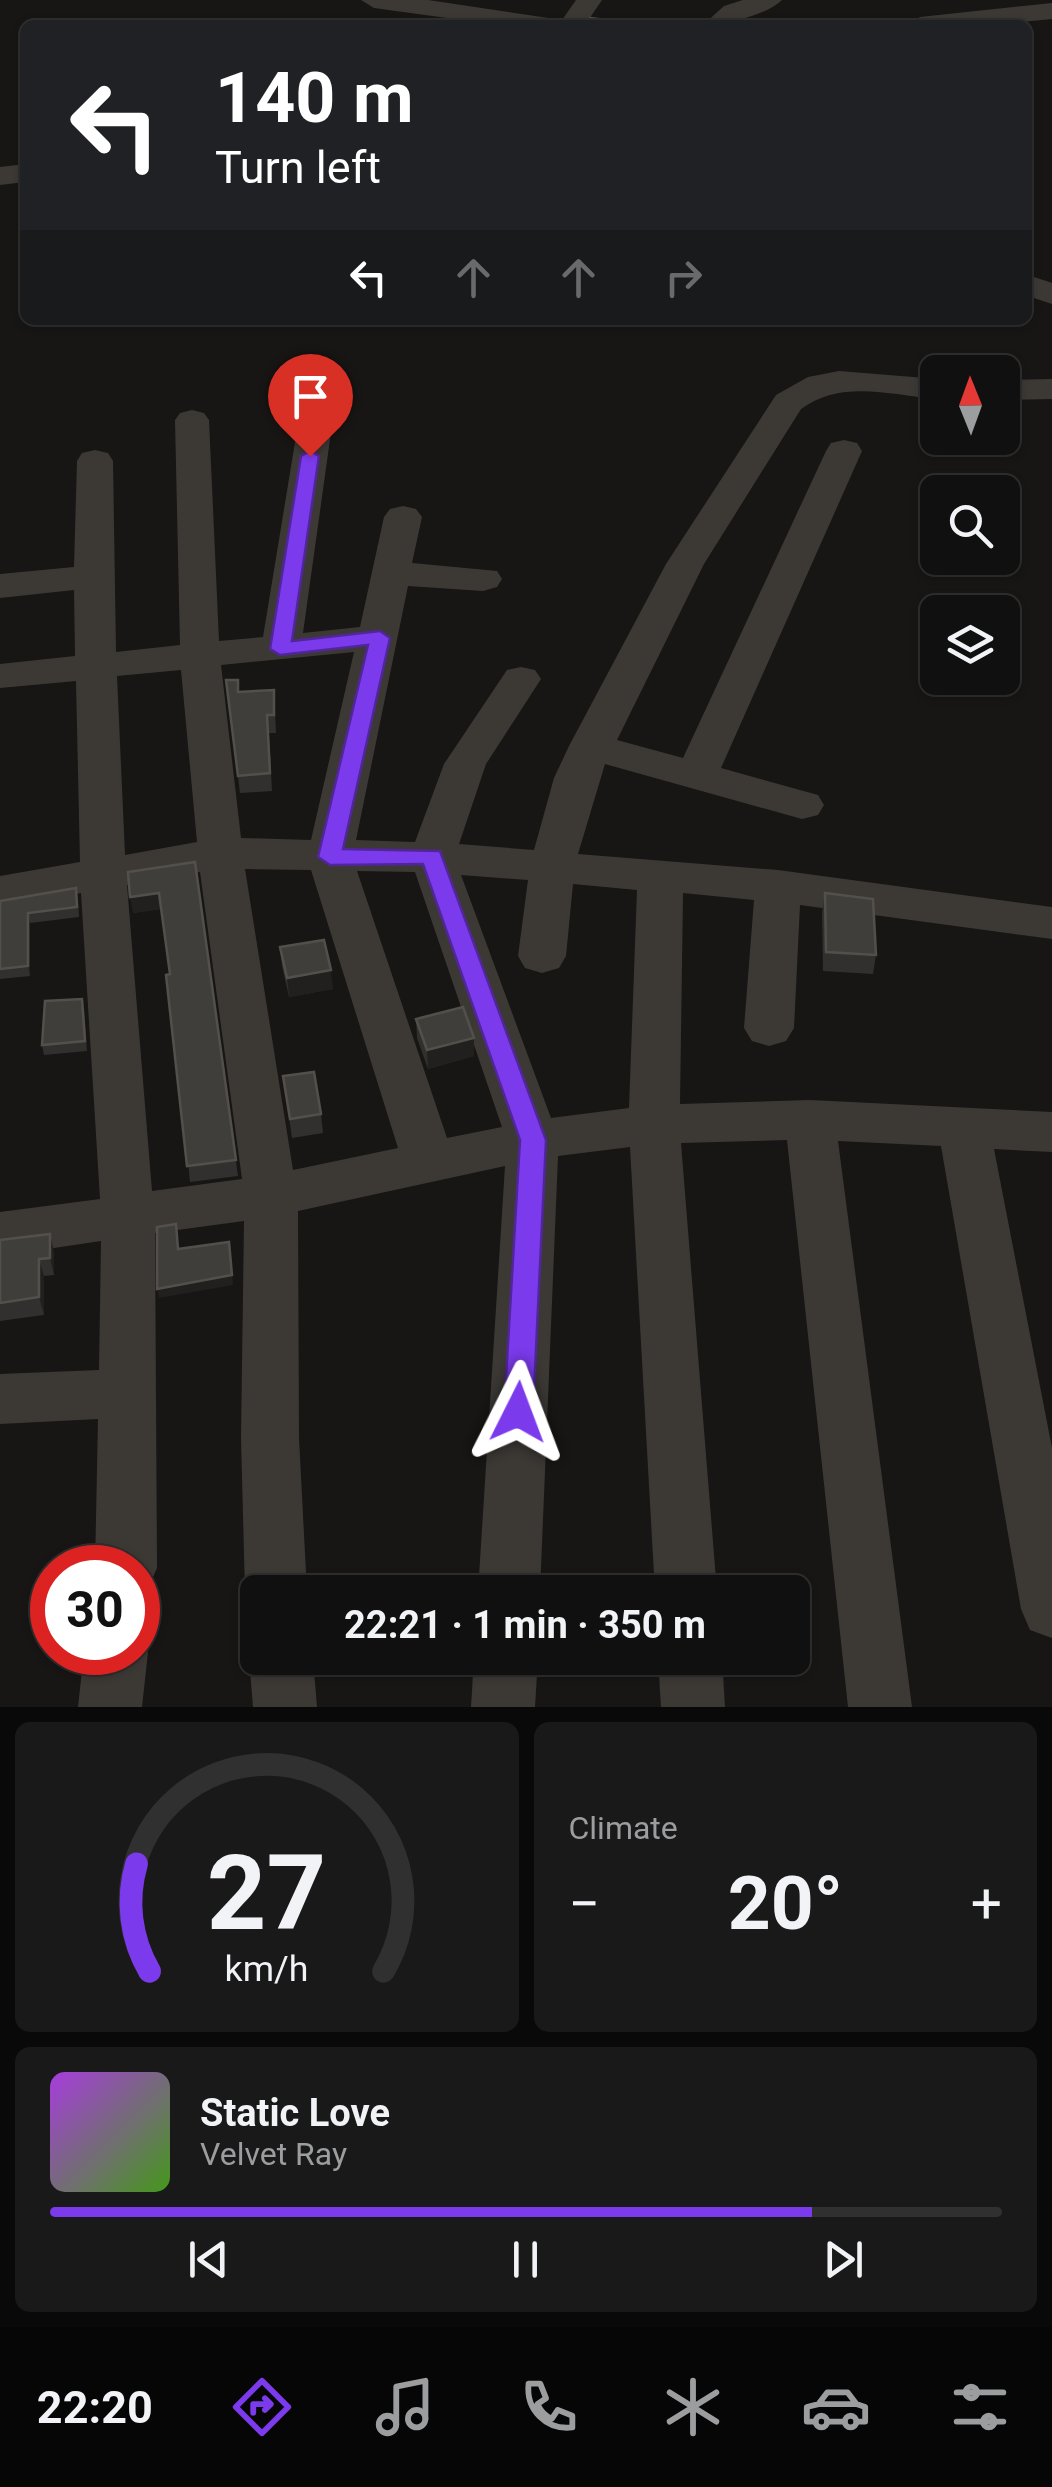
<!DOCTYPE html>
<meta charset="utf-8">
<style>
:root{--surface:#111010;--page:#1a1919;--text:#f1f3f6;--muted:#9c9d9f;--line:#303030;--accent:#7c3aed}
body{margin:0;font-family:Roboto,sans-serif;background:var(--page);color:var(--text);height:100vh;display:flex;flex-direction:column;font-size:38px;white-space:nowrap}
*{box-sizing:border-box;margin:0}
p{font-size:32px;color:var(--muted)}
.icon{flex:none;width:55px;height:55px;fill:none;stroke:currentColor;stroke-width:2;stroke-linecap:round;stroke-linejoin:round}
.map{position:relative;height:1707px;overflow:hidden}
.side{display:flex;flex-direction:column;gap:15px;padding:15px;background:#090909;flex:1}
.side>*{flex:none}
.guide{position:absolute;left:20px;top:20px;width:1012px;height:305px;border-radius:15px;box-shadow:0 2px 8px #0004,0 0 0 2px var(--line);background:#202124;color:#fff;overflow:hidden}
.needle{width:65px;rotate:359deg}
.tools{position:absolute;left:920px;top:355px;display:grid;gap:20px}
.tools a{display:grid;place-items:center;width:100px;height:100px;border-radius:15px;background:var(--surface);box-shadow:0 2px 8px #0004,0 0 0 2px var(--line);font-size:50px}
.speed{position:absolute;left:30px;top:1545px;display:flex;gap:20px;font-size:50px;font-weight:700;text-align:center}
.speed>*{display:grid;place-content:center;width:130px;height:130px;border-radius:50%;background:var(--surface);box-shadow:0 2px 8px #0004,0 0 0 2px var(--line);line-height:1}
.speed .limit{border:15px solid #d22;background:#fff;color:#111}
.pin{position:absolute;display:grid;place-items:center;width:85px;height:85px;color:#fff;margin:-102px -42px;border-radius:50% 50% 50% 0;rotate:-45deg;box-shadow:0 0 10px #0007}
.pin .icon{rotate:45deg}
.me{position:absolute;width:110px;margin:-55px;rotate:3deg;stroke-linejoin:round;filter:drop-shadow(0 0 8px #0008)}
.turn{display:flex;align-items:center;gap:35px;height:210px;padding:0 30px;font-size:45px}
.turn .icon{width:130px;height:130px;stroke-width:2.5}
.turn b{display:block;font-size:70px;line-height:85px}
.lanes{display:flex;align-items:center;height:95px;padding:0 30px;background:#0003;justify-content:center;gap:50px;direction:ltr}
.lanes .off{opacity:.35}
.big{font-size:75px;font-weight:700;line-height:1.1}
.side .tile{flex:1;display:flex;flex-direction:column;justify-content:center;gap:15px;min-width:0;padding:0 35px;border-radius:15px;background:var(--page)}
.side .dial{align-items:center;gap:0}
.dial svg{height:260px;overflow:visible;fill:none;stroke:var(--line);stroke-width:7;stroke-linecap:round;text-anchor:middle}
.dial text{fill:var(--text);stroke:none}
.song{display:flex;align-items:center;gap:30px}
.cover{width:120px;height:120px;border-radius:15px;background:linear-gradient(135deg,hsl(280 70% 55%),hsl(100 70% 35%))}
.played{height:10px;border-radius:5px;background:linear-gradient(90deg,var(--accent) 80%,var(--line) 80%)}
.keys{display:flex;justify-content:space-around;direction:ltr}
.heat{display:flex;justify-content:space-between;align-items:center;font-size:55px;direction:ltr}
.side .tiles{flex:1;display:grid;gap:15px;grid-template-columns:1fr 1fr}
.tile:last-child{grid-column:span 2}
.trip{position:absolute;left:240px;top:1575px;width:570px;height:100px;border-radius:15px;background:var(--surface);box-shadow:0 2px 8px #0004,0 0 0 2px var(--line);font-weight:700;line-height:100px;text-align:center}
.dock{display:flex;height:160px;justify-content:space-around;align-items:center;background:#070606;color:var(--muted)}
.dock .icon{width:70px;height:70px}
.dock .on{color:var(--accent)}
.dock b{font-size:45px;color:var(--text)}
.map>svg:first-child{display:block}
</style>
<div class="map">
<svg width="1052" height="1707" viewBox="0 0 1052 1707">
<rect width="100%" height="100%" fill="#171615"/>
<g fill="none" stroke-linecap="round" stroke-linejoin="round">
<!-- minor -->
<g fill="#3c3935" fill-rule="evenodd">
<path d="M 361,0 L 428,0 L 562,20 L 576,0 L 602,0 L 585,25 L 498,25 L 374,8 Z"/>
<path d="M 743,0 L 782,0 C 767,15 724,25 703,25 L 724,6 Z"/>
<path d="M 1052,3 L 1052,19 L 992,25 L 907,25 L 920,17 Z"/>
<path d="M 25,164 L 25,182 L 0,185 L 0,167 Z"/>
<path d="M 1028,275 L 1052,283 L 1052,304 L 1028,296 Z"/>
<path d="M 839,371 L 938,379 L 938,399 C 891,395 841,379 801,409 L 704,564 L 617,740 L 683,758 L 826,451 L 831,443 L 844,440 L 857,443 L 862,451 L 721,768 L 818,795 L 824,805 L 818,815 L 802,819 L 605,764 L 578,854 L 778,870 L 1052,907 L 1052,939 L 800,905 L 794,1028 L 786,1041 L 769,1046 L 752,1041 L 744,1028 L 754,900 L 683,893 L 680,1104 L 810,1100 L 1052,1112 L 1052,1152 L 994,1149 L 1052,1448 L 1052,1638 L 1030,1630 L 1021,1609 L 941,1146 L 838,1141 L 912,1707 L 848,1707 L 787,1140 L 681,1143 L 717,1592 L 655,1592 L 630,1147 L 558,1156 L 540,1592 L 478,1592 L 505,1166 L 298,1211 L 299,1438 L 307,1592 L 258,1592 L 258,1614 L 245,1592 L 241,1438 L 244,1221 L 155,1233 L 157,1568 L 148,1588 L 138,1592 L 138,1568 L 95,1568 L 98,1419 L 0,1424 L 0,1374 L 99,1370 L 101,1241 L 0,1256 L 0,1212 L 100,1199 L 81,893 L 0,908 L 0,876 L 80,862 L 76,681 L 0,688 L 0,664 L 75,656 L 74,590 L 0,598 L 0,574 L 74,567 L 77,461 L 82,453 L 95,450 L 108,453 L 113,461 L 116,652 L 180,645 L 175,420 L 180,413 L 192,410 L 204,413 L 209,420 L 219,641 L 263,637 L 299,418 L 304,411 L 316,408 L 328,411 L 333,418 L 303,633 L 360,627 L 384,517 L 390,509 L 403,506 L 416,509 L 422,517 L 412,563 L 497,571 L 502,579 L 497,587 L 483,591 L 408,586 L 356,840 L 415,842 L 444,764 L 507,670 L 521,667 L 535,670 L 541,679 L 486,764 L 459,844 L 534,850 L 554,778 L 569,746 L 666,564 L 776,395 L 808,377 ZM 354,652 L 311,840 L 241,838 L 221,665 ZM 181,670 L 197,842 L 125,855 L 117,676 ZM 245,869 L 311,870 L 398,1148 L 293,1170 ZM 357,871 L 415,872 L 502,1127 L 447,1138 ZM 200,872 L 242,1179 L 152,1191 L 127,885 ZM 461,875 L 528,880 L 518,956 L 525,968 L 542,973 L 559,968 L 566,956 L 573,884 L 637,890 L 629,1108 L 551,1118 Z"/>
<path d="M 1052,379 L 1052,399 L 1002,400 L 1002,380 Z"/>
<path d="M 138,1630 L 148,1652 L 142,1707 L 78,1707 L 84,1652 L 138,1652 Z"/>
<path d="M 258,1639 L 258,1658 L 313,1658 L 317,1707 L 253,1707 L 249,1658 Z"/>
<path d="M 474,1658 L 538,1658 L 535,1707 L 471,1707 Z"/>
<path d="M 658,1658 L 722,1658 L 725,1707 L 661,1707 Z"/>
</g>
</g>
<!-- wall -->
<g fill="#32302e">
<path d="M 226,680 L 240,692 L 274,690 L 276,733 L 269,733 L 272,791 L 240,793 Z"/>
<path d="M 195,862 L 238,1176 L 190,1182 L 170,974 L 161,909 L 133,913 Z"/>
<path d="M 825,893 L 876,955 L 873,974 L 823,971 L 822,912 Z"/>
<path d="M 78,897 L 79,917 L 30,923 L 30,976 L 0,979 L 0,901 Z"/>
<path d="M 280,947 L 333,989 L 289,997 L 282,966 Z"/>
<path d="M 84,1008 L 87,1051 L 44,1055 L 42,1045 Z"/>
<path d="M 416,1019 L 474,1056 L 428,1069 L 417,1038 Z"/>
<path d="M 283,1076 L 321,1114 L 323,1133 L 292,1138 Z"/>
<path d="M 0,1240 L 54,1252 L 54,1275 L 44,1276 L 44,1315 L 0,1321 Z"/>
</g>
<!-- shaded-wall -->
<g fill="#21201f">
<path d="M 159,893 L 161,909 L 133,913 L 130,897 Z"/>
<path d="M 28,913 L 30,923 L 30,976 L 28,966 Z"/>
<path d="M 331,970 L 333,989 L 289,997 L 287,978 Z"/>
<path d="M 474,1038 L 474,1056 L 428,1069 L 427,1050 Z"/>
<path d="M 50,1234 L 54,1252 L 54,1275 L 50,1258 Z"/>
<path d="M 231,1251 L 233,1285 L 159,1298 L 157,1289 Z"/>
<path d="M 39,1259 L 44,1276 L 44,1315 L 39,1297 Z"/>
</g>
<!-- building -->
<g fill="#403e3b" stroke="#53504b" stroke-width="2.5">
<path d="M 590,18 L 646,25 L 586,25 Z"/>
<path d="M 226,680 L 238,680 L 238,692 L 274,690 L 274,715 L 267,715 L 270,773 L 238,776 Z"/>
<path d="M 195,862 L 236,1160 L 187,1166 L 166,975 L 170,974 L 159,893 L 130,897 L 128,872 Z"/>
<path d="M 76,888 L 77,907 L 28,913 L 28,966 L 0,969 L 0,901 Z"/>
<path d="M 825,893 L 873,899 L 876,955 L 826,952 Z"/>
<path d="M 324,940 L 331,970 L 287,978 L 280,947 Z"/>
<path d="M 82,999 L 85,1041 L 42,1045 L 45,1001 Z"/>
<path d="M 463,1007 L 474,1038 L 427,1050 L 416,1019 Z"/>
<path d="M 314,1072 L 321,1114 L 290,1119 L 283,1076 Z"/>
<path d="M 176,1224 L 178,1249 L 229,1242 L 232,1275 L 157,1289 L 157,1227 Z"/>
<path d="M 50,1234 L 50,1258 L 39,1259 L 39,1297 L 0,1303 L 0,1240 Z"/>
</g>
<!-- route -->
<path fill="#7c3aed" stroke="#51269a" stroke-width="2.5" d="M 310,451 L 319,456 L 292,641 L 380,631 L 390,638 L 343,849 L 440,851 L 546,1140 L 533,1412 L 529,1421 L 518,1425 L 508,1421 L 504,1412 L 520,1140 L 423,864 L 330,865 L 318,857 L 368,645 L 280,655 L 270,649 L 301,456 Z"/>
</svg>
<div class="tools">
<a><svg class="needle" viewBox="-14 -14 28 28"><path d="M0-13l5 13h-10z" fill="#e53935"/><path d="M0 13l5-13h-10z" fill="#9c9d9f"/></svg></a>
<a><svg class="icon" aria-label="search" viewBox="0 0 24 24"><circle cx="10" cy="10" r="6"/><path d="M15 15l6 6"/></svg></a>
<a><svg class="icon" aria-label="layers" viewBox="0 0 24 24"><path d="M12 4l9 5-9 5-9-5zM3 14l9 5 9-5"/></svg></a>
</div>
<div class="speed"><div class="limit">30</div></div>
<div class="pin" style="left:310px;top:456px;background:#d93025"><svg class="icon" aria-label="arrive" viewBox="0 0 24 24"><path d="M6 21V4h12l-3 4 3 4H6"/></svg></div>
<svg class="me" style="left:518px;top:1412px" viewBox="-20 -20 40 40"><path d="M0-17L14 15 0 8-14 15z" fill="#7c3aed" stroke="#fff" stroke-width="4"/></svg>
<div class="trip">22:21 · 1 min · 350 m</div>
<div class="guide">
<div class="turn"><svg class="icon" aria-label="left" viewBox="0 0 24 24"><path d="M17 20v-9H6M10 6l-5 5 5 5"/></svg><div><b>140 m</b>Turn left</div></div>
<div class="lanes"><svg class="icon" aria-label="left" viewBox="0 0 24 24"><path d="M17 20v-9H6M10 6l-5 5 5 5"/></svg><svg class="icon off" aria-label="ahead" viewBox="0 0 24 24"><path d="M12 20V5M6 11l6-6 6 6"/></svg><svg class="icon off" aria-label="ahead" viewBox="0 0 24 24"><path d="M12 20V5M6 11l6-6 6 6"/></svg><svg class="icon off" aria-label="right" viewBox="0 0 24 24"><path d="M7 20v-9h11M14 6l5 5-5 5"/></svg></div>
</div>
</div>
<section class="side">
<div class="tiles">
<div class="tile dial"><svg viewBox="0 0 100 80">
<path d="M14 69A42 42 0 1 1 86 69"/>
<path d="M14 69A42 42 0 0 1 10 36" stroke="#7c3aed"/>
<text x="50" y="56" font-size="32" font-weight="700">27</text>
<text x="50" y="72" font-size="11">km/h</text>
</svg></div>
<div class="tile"><p>Climate</p>
<div class="heat"><a>−</a><b class="big">20°</b><a>+</a></div>
</div>
<div class="tile">
<div class="song"><i class="cover"></i><div><b>Static Love</b><p>Velvet Ray</p></div></div>
<div class="played"></div>
<div class="keys"><svg class="icon" aria-label="previous" viewBox="0 0 24 24"><path d="M18 5L8 12l10 7zM5 5v14"/></svg><svg class="icon" aria-label="pause" viewBox="0 0 24 24"><path d="M8 5v14M16 5v14"/></svg><svg class="icon" aria-label="next" viewBox="0 0 24 24"><path d="M6 5l10 7-10 7zM19 5v14"/></svg></div>
</div>
</div>
</section>
<nav class="dock">
<b>22:20</b>
<svg class="icon on" aria-label="directions" viewBox="0 0 24 24"><path d="M12 3l9 9-9 9-9-9zM9 14v-3h6M13 9l2 2-2 2"/></svg>
<svg class="icon" aria-label="music" viewBox="0 0 24 24"><path d="M9 18V5l10-2v13"/><circle cx="6" cy="18" r="3"/><circle cx="16" cy="16" r="3"/></svg>
<svg class="icon" aria-label="phone" viewBox="0 0 24 24"><path d="M5 4h4l2 5-3 2q2 4 5 5l2-3 5 2v4C11 20 4 13 5 4z"/></svg>
<svg class="icon" aria-label="climate" viewBox="0 0 24 24"><path d="M12 3v18M4 7l16 10M4 17L20 7"/></svg>
<svg class="icon" aria-label="car" viewBox="0 0 24 24"><path d="M5 17H2v-5l4-1 3-4h7l3 4 3 1v5h-3M9 17h6M6 11h13"/><circle cx="7" cy="17" r="2"/><circle cx="17" cy="17" r="2"/></svg>
<svg class="icon" aria-label="filters" viewBox="0 0 24 24"><path d="M4 7h16M4 17h16"/><circle cx="9" cy="7" r="2"/><circle cx="15" cy="17" r="2"/></svg>
</nav>
